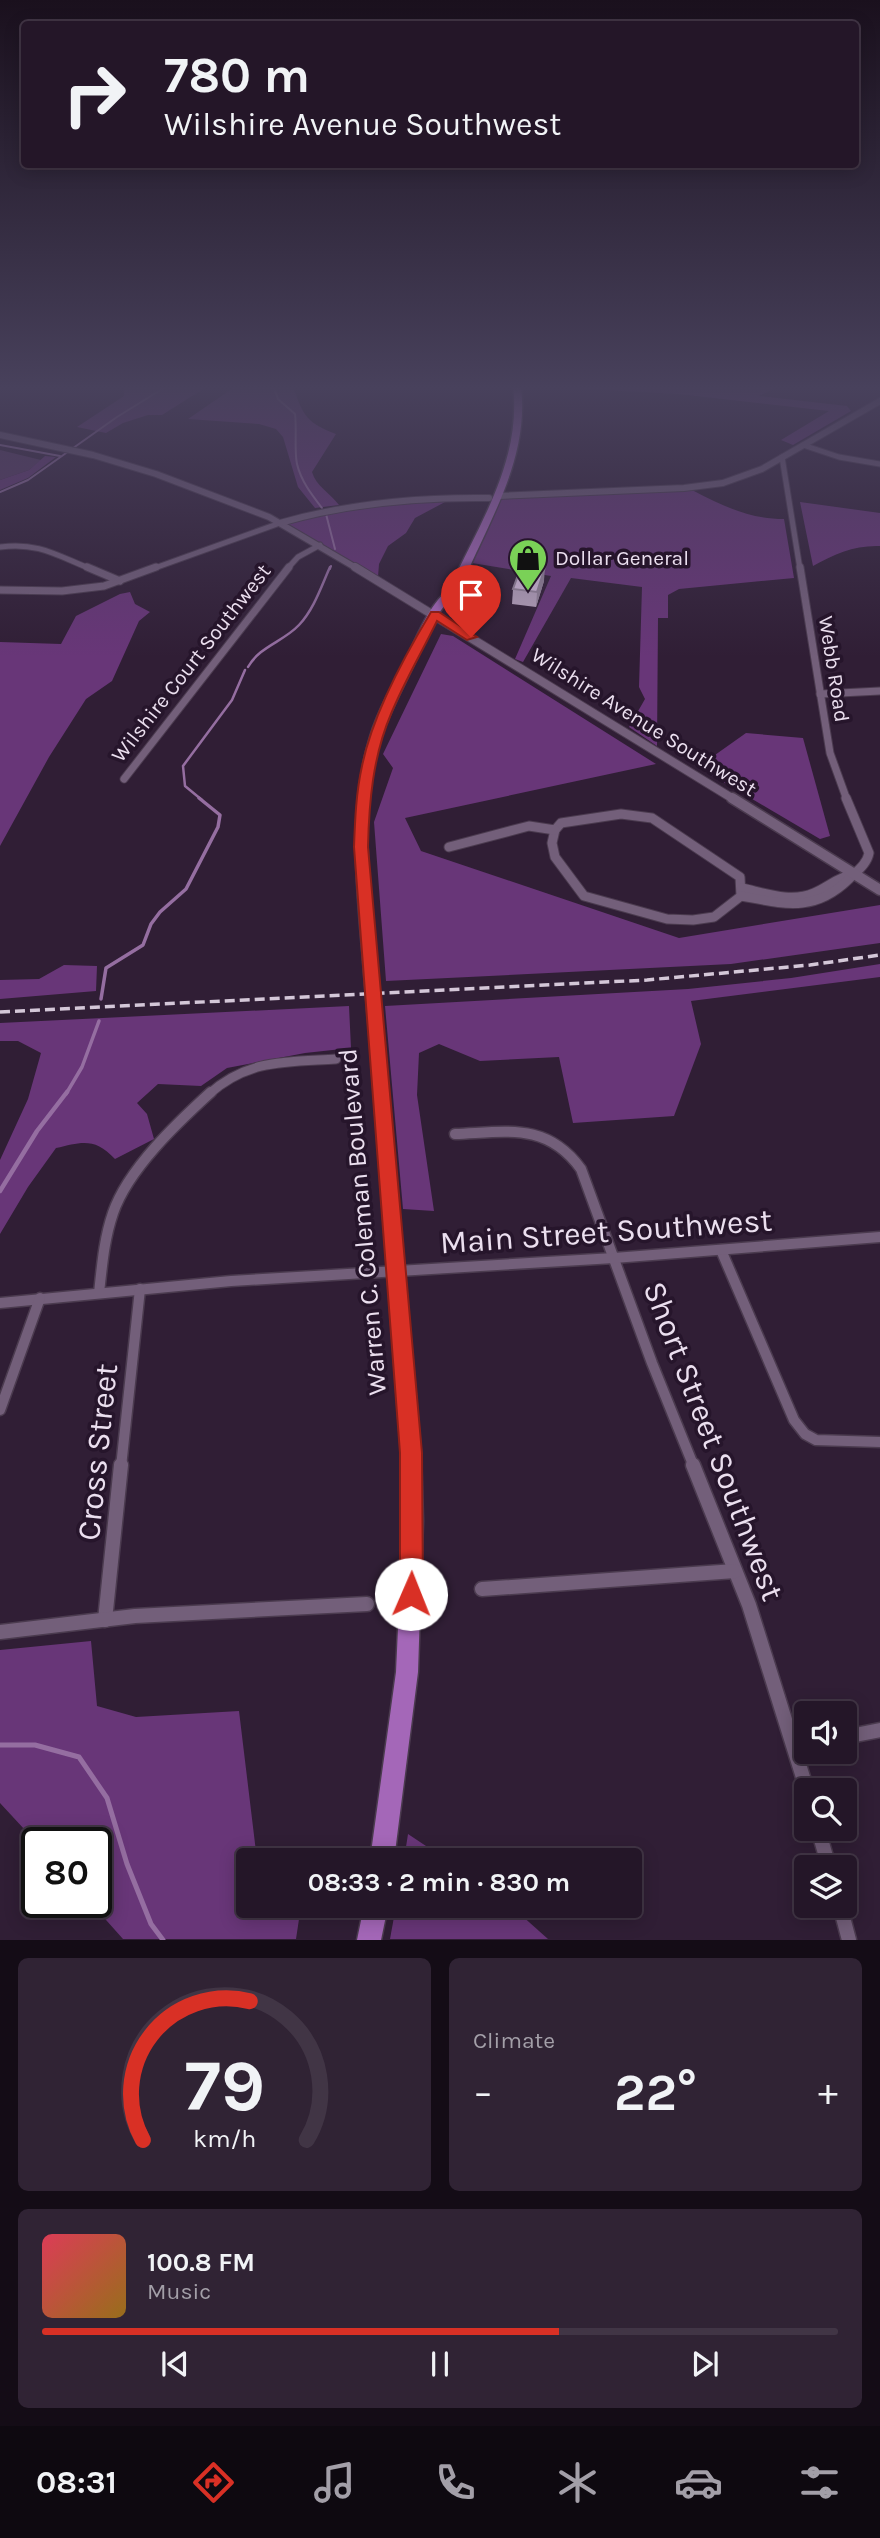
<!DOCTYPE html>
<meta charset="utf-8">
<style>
:root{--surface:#241628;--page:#302334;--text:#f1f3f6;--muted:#a39fa8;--line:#413545;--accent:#d93025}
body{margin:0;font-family:Karla,sans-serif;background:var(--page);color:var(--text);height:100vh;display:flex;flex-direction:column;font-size:26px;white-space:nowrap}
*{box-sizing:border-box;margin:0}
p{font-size:23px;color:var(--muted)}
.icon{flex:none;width:38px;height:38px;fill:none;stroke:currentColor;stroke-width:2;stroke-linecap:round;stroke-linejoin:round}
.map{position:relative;height:1940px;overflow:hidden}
.details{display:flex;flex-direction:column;gap:18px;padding:18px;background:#140c16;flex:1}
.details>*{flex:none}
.hud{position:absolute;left:21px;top:21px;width:838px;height:147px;border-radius:7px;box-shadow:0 4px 18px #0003,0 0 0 2px var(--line);background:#241628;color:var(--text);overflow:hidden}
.tools{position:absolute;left:794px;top:1701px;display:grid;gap:14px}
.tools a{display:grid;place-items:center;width:63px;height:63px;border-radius:7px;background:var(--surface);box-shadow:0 4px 18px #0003,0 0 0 2px var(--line);font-size:35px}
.speed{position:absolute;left:21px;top:1827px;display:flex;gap:14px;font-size:35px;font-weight:700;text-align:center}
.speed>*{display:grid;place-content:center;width:91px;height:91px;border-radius:50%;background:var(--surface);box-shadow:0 4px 18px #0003,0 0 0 2px var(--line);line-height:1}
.speed .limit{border:4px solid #111;border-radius:10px;background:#fff;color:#111}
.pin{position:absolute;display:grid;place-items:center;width:60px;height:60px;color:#fff;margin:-72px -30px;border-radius:50% 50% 50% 0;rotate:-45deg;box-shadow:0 0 7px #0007}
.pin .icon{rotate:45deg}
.me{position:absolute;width:77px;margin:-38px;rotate:1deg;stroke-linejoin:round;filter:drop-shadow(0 0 5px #0008)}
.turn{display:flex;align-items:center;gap:24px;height:147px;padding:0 28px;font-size:32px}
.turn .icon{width:91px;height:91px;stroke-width:2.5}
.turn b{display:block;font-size:49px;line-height:60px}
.big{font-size:52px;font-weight:700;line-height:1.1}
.details .card{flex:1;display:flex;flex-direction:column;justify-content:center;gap:10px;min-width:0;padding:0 24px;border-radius:10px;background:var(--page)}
.details .dial{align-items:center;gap:0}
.dial svg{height:182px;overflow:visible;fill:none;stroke:var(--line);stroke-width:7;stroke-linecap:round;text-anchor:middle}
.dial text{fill:var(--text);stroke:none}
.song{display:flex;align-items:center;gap:21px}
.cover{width:84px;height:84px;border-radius:10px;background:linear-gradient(135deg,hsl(350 70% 55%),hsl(40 70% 35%))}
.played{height:7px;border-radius:4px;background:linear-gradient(90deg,var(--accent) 65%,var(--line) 65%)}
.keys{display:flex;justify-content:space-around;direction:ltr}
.heat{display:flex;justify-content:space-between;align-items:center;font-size:38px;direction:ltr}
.details .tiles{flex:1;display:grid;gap:18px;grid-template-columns:1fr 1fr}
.card:last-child{grid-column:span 2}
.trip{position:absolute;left:236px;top:1848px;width:406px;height:70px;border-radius:7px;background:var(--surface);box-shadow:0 4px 18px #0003,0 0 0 2px var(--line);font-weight:700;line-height:70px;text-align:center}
.dock{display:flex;height:112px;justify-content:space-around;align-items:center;background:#0e0910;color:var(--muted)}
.dock .icon{width:49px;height:49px}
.dock .on{color:var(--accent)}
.dock b{font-size:32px;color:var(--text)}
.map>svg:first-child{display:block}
</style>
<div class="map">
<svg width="880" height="1940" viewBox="0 0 880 1940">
<rect width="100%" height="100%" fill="#301e35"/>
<!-- green -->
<path fill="#583763" d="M 0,450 L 41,460 L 29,470 L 0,480 Z"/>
<!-- forest -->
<g fill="#683678">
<path d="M 124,386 L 208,386 L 162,415 L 148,415 L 123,423 L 106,433 L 77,427 L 124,396 Z"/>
<path d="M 236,386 L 293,386 C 303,416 307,423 336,434 L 312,472 C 316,486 330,493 339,505 L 315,508 L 298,487 L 283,437 L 276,429 L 259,424 L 188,419 Z"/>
<path d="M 528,386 L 780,386 L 759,396 L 847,406 L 851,411 L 793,445 L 781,440 L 829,411 L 679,394 Z"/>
<path d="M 45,456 L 56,457 L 28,478 L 0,490 L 0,480 L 29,470 Z"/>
<path d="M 692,490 C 723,506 749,519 784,519 L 794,578 L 679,589 L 668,595 L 668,618 L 658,618 L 657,746 L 629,727 L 645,699 L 639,687 L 642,587 L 571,578 L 523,662 L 515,659 L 551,576 L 472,563 L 502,498 Z"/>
<path d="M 443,499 L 445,502 L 415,518 L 406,533 L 388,546 L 379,564 L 378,577 L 288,524 C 337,506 392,505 443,499 Z"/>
<path d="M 800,502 L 880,513 L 880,546 C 855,545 834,554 813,566 Z"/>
<path d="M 130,592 L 135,604 L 150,612 L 139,621 L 112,681 L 86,699 L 49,757 L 0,846 L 0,642 L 61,644 L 76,616 L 120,594 Z"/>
<path d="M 441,634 L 453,636 L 656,764 L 405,818 L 421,851 L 679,938 L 880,905 L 880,943 L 731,964 L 386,981 L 374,822 L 393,768 L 383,754 Z"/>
<path d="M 746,733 L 803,738 L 830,836 L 820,839 L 698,767 Z"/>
<path d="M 880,964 L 880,977 L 691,1001 L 701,1044 L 674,1116 L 573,1123 L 559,1057 L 480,1061 L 439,1044 L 419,1053 L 417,1095 L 434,1211 L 403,1209 L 385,1006 L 688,989 L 791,978 Z"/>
<path d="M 64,965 L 97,966 L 96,991 L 0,999 L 0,980 L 39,979 Z"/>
<path d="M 349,1006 L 351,1048 L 305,1053 L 227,1068 L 201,1086 L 158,1084 L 137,1103 L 147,1114 L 154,1139 L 115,1159 C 95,1137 81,1142 56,1148 L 28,1187 L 0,1234 L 0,1160 L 28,1099 L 41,1053 L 18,1041 L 0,1041 L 0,1023 Z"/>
<path d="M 91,1641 L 97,1706 L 136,1717 L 239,1711 L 257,1860 L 248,1860 L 248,1906 L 301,1906 L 296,1939 L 123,1939 L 90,1902 L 96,1902 L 96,1843 L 37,1843 L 0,1803 L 0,1650 Z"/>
<path d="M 408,1834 L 447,1860 L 404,1860 Z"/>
<path d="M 396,1906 L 511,1906 L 548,1939 L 390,1939 Z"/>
</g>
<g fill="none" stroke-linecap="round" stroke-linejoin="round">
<!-- stream-far4 -->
<g stroke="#956ea1" stroke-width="2">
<path d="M 273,386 L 278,399 L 295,414 C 297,430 294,450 297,464 C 301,481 312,495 322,508"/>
<path d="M 0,445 L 60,456"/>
<path d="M 0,492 L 28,480 L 117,417 L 167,386"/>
<path d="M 326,514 L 335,549"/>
<path d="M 330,569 L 331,566"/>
</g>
<!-- stream-far3 -->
<g stroke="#956ea1" stroke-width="2.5">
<path d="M 248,667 C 260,646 283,642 299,625 C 314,609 321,587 330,567"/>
<path d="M 202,800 L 185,786 L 183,766 L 232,700 L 245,670"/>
</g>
<!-- stream-far2 -->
<g stroke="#956ea1" stroke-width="3.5">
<path d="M 101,999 L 106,968 L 143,945 L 151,924 L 160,912 L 186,889 L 218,827 L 220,815 L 199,798"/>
<path d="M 66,1094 L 82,1067 L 99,1021"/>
</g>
<!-- stream-far1 -->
<path stroke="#956ea1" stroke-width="4.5" d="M 0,1191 L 37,1131 L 67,1092"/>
<!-- stream -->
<path stroke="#956ea1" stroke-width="5" d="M 0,1745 L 35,1745 L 79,1757 L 107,1798 L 127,1864 L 151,1924 L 163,1940"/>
<defs>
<g id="minor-far4">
<path d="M 803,445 L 839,457 L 880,464"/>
<path d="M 782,457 L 800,569"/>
<path d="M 0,547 C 38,542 56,555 91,569"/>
<path d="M 152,569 L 280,523"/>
<path d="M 287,569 L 298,557 L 320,545"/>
</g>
<g id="minor-far3">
<path d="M 87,567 L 120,581"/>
<path d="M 800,567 L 830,753 L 847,800"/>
<path d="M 0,590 L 62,591 L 104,586 L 156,567"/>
<path d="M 820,694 L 880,691"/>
<path d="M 124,779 L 289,567"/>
</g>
<g id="minor-far2">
<path d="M 621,814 L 652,818 L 740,877 L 741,896 L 714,917 L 693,920 L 667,919 L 584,896 L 555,857 L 552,843 L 555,830 L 561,823 Z"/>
<path d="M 449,847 L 529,826 L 555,830"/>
<path d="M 742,888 C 765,893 791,903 814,893 C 828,887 838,877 854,874"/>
<path d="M 741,896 C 785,904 814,913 849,879 C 857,871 867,864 869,853 L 846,798"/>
<path d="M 209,1094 C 248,1059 287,1062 336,1059"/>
</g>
<g id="minor-far1">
<path d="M 455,1134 C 507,1132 547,1122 581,1169 L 652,1363 L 694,1467"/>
<path d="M 721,1250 L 794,1420 L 805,1434 L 816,1440 L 880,1442"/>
<path d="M 99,1293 C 102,1266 104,1239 113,1213 C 128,1169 177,1123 211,1092"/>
<path d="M 0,1303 L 231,1281 L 614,1258 L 880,1237"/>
<path d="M 0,1410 L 40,1298"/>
<path d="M 121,1467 L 140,1289"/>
</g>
<g id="minor">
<path d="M 693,1465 L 749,1605 L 807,1790"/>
<path d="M 482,1589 L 735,1571"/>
<path d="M 105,1620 L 121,1465"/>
<path d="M 0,1632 L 135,1616 L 367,1604"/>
<path d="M 845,1737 L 880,1730"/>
<path d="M 818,1829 L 829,1867"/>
<path d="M 840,1906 L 849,1940"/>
</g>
<g id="tertiary-far2">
<path d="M 0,435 L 93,455 L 156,474 L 269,517 L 358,569"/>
<path d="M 498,496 L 684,488 L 723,483 L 762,469 L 880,401"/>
<path d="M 280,523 C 349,503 418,497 489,498"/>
</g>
<path id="tertiary-far1" d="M 355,567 L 735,800"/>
<path id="tertiary" d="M 732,798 L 880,890"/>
<g id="trunk">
<path d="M 513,386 L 521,386 C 528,444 503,496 479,547 C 472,561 466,577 458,590 C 453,599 443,605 438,615 C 429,630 423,647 415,662 C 403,688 389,713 380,740 C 358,811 370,888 377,961 L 370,966 L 363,961 C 357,889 348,815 368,744 C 376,713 393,685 407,657 C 419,633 428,606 449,589 C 479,525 522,460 513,386 Z"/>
<path d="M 376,1025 L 381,1027 L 383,1031 L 421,1453 L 423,1521 L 418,1672 L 394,1860 L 370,1860 L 396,1672 L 403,1521 L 401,1453 L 369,1031 L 371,1027 Z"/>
<path d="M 364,1906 L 388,1906 L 381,1940 L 357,1940 Z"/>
</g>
</defs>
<!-- minor-far4 casing -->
<use href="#minor-far4" stroke="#4b3b4f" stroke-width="7"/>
<!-- minor-far3 casing -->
<use href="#minor-far3" stroke="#4b3b4f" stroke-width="9"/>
<!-- minor-far2 casing -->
<use href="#minor-far2" stroke="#4b3b4f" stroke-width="11"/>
<!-- minor-far1 casing -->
<use href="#minor-far1" stroke="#4b3b4f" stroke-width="13"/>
<!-- minor casing -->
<use href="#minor" stroke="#4b3b4f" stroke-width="17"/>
<!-- tertiary-far2 casing -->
<use href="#tertiary-far2" stroke="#4b3b4f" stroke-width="8"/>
<!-- tertiary-far1 casing -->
<use href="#tertiary-far1" stroke="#4b3b4f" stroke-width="10"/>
<!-- tertiary casing -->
<use href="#tertiary" stroke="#4b3b4f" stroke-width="13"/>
<!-- trunk casing -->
<use href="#trunk" stroke="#4b3b4f" stroke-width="3"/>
<!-- minor-far4 -->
<use href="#minor-far4" stroke="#735f7a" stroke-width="5"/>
<!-- minor-far3 -->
<use href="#minor-far3" stroke="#735f7a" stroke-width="7"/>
<!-- minor-far2 -->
<use href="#minor-far2" stroke="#735f7a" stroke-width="9"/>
<!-- minor-far1 -->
<use href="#minor-far1" stroke="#735f7a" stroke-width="10"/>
<!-- minor -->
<use href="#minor" stroke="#735f7a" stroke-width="14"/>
<!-- tertiary-far2 -->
<use href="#tertiary-far2" stroke="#735f7a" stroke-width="6"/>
<!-- tertiary-far1 -->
<use href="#tertiary-far1" stroke="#735f7a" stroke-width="8"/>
<!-- tertiary -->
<use href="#tertiary" stroke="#735f7a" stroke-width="10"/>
<!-- trunk -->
<use href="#trunk" fill="#a467b8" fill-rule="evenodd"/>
<!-- rail -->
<path stroke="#d4c7d8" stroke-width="3.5" stroke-dasharray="10 5" stroke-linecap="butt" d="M 0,1012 L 647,980 L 810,965 L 880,955"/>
<defs>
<path id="trunk-bridge" d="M 370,961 L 376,1031"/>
</defs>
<!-- trunk-bridge casing -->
<use href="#trunk-bridge" stroke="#4b3b4f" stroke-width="17" stroke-linecap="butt"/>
<!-- trunk-bridge -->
<use href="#trunk-bridge" stroke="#a467b8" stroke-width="14"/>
</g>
<!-- wall -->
<path fill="#b9a5bf" d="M 544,581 L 536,607 L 512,604 L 513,589 Z"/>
<!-- shaded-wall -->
<path fill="#96869b" d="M 545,567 L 544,581 L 536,607 L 537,592 Z"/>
<!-- building -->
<path fill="#d7c0de" stroke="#96869b" stroke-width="2" d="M 522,564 L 545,567 L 537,592 L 513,589 Z"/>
<!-- sky -->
<linearGradient id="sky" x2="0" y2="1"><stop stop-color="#1a101d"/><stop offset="0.59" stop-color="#48415c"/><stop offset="1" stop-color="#48415c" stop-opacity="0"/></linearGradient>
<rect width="880" height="657" fill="url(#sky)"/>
<!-- route -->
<path fill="#d93025" stroke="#8d1f18" stroke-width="2" d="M 431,612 L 439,612 L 477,637 L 467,640 L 437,621 C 422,652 404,682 391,714 C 373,756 369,802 368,847 L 422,1453 L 423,1594 L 420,1603 L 411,1606 L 403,1603 L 400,1594 L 400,1453 L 354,847 C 355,820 356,793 362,766 C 372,717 405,655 431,612 Z"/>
<!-- icons -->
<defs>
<symbol id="shop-pin" viewBox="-11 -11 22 30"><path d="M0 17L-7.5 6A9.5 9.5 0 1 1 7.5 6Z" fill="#7ad157" stroke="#26152b"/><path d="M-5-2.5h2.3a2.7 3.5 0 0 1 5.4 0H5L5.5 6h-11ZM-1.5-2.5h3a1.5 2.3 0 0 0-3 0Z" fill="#111"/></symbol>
</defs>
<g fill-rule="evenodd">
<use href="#shop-pin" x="506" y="536" width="44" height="60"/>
</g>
<g text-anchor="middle" stroke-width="7" stroke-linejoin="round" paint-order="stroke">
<!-- far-poi labels -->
<g font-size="21" fill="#ebdfef" stroke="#26152b" text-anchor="start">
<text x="555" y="565">Dollar General</text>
</g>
<!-- far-street labels -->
<g font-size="21" fill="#ebdfef" stroke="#26152b">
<text transform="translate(191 663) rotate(-52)" y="7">Wilshire Court Southwest</text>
<text transform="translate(834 669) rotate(81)" y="7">Webb Road</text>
<text transform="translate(644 722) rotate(32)" y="7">Wilshire Avenue Southwest</text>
</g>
<!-- street labels -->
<g font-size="26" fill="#ebdfef" stroke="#26152b">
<text transform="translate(362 1222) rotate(-95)" y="9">Warren C. Coleman Boulevard</text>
</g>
<!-- near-street labels -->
<g font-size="32" fill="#ebdfef" stroke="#26152b">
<text transform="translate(606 1231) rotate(-4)" y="11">Main Street Southwest</text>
<text transform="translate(714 1441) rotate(69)" y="11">Short Street Southwest</text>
<text transform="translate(97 1452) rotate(-84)" y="11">Cross Street</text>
</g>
</g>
</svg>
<div class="tools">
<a><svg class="icon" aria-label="sound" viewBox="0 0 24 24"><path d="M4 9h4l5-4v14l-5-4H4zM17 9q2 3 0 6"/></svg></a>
<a><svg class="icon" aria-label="search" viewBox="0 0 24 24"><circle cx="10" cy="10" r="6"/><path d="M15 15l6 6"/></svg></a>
<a><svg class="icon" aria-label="layers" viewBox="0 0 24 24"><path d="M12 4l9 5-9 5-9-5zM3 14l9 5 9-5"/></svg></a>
</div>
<div class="speed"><div class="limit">80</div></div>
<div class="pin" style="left:471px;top:637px;background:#d93025"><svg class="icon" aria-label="arrive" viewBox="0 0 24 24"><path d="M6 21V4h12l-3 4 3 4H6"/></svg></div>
<svg class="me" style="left:411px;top:1594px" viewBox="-20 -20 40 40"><circle r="19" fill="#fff"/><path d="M0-13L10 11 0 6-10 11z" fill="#d93025"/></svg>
<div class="trip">08:33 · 2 min · 830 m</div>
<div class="hud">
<div class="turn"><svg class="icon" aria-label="right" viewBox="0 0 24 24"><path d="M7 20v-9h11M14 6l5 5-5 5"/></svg><div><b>780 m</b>Wilshire Avenue Southwest</div></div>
</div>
</div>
<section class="details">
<div class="tiles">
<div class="card dial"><svg viewBox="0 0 100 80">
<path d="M14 69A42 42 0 1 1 86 69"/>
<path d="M14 69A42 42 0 0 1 61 8" stroke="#d93025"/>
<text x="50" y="56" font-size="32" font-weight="700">79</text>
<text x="50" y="72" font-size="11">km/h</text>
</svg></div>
<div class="card"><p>Climate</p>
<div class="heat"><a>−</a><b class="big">22°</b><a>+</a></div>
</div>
<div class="card">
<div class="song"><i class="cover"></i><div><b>100.8 FM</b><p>Music</p></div></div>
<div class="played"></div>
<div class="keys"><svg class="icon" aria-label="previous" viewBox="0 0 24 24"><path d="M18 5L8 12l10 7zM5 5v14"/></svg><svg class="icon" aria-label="pause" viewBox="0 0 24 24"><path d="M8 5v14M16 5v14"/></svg><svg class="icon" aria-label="next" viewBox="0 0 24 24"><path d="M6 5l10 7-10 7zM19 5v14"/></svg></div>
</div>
</div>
</section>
<nav class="dock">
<b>08:31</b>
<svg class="icon on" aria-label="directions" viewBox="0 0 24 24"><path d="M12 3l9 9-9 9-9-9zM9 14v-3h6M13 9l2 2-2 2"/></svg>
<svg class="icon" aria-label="music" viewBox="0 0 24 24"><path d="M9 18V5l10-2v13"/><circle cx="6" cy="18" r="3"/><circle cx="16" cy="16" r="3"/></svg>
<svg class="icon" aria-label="phone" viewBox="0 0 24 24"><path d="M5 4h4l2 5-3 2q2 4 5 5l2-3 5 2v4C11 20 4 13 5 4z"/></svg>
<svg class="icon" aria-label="climate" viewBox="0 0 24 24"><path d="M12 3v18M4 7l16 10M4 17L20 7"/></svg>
<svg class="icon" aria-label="car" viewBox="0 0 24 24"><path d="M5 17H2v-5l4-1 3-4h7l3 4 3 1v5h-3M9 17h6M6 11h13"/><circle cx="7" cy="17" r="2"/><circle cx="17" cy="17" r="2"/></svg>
<svg class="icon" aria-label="filters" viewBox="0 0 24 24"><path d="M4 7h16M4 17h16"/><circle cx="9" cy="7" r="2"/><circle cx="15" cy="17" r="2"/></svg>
</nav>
